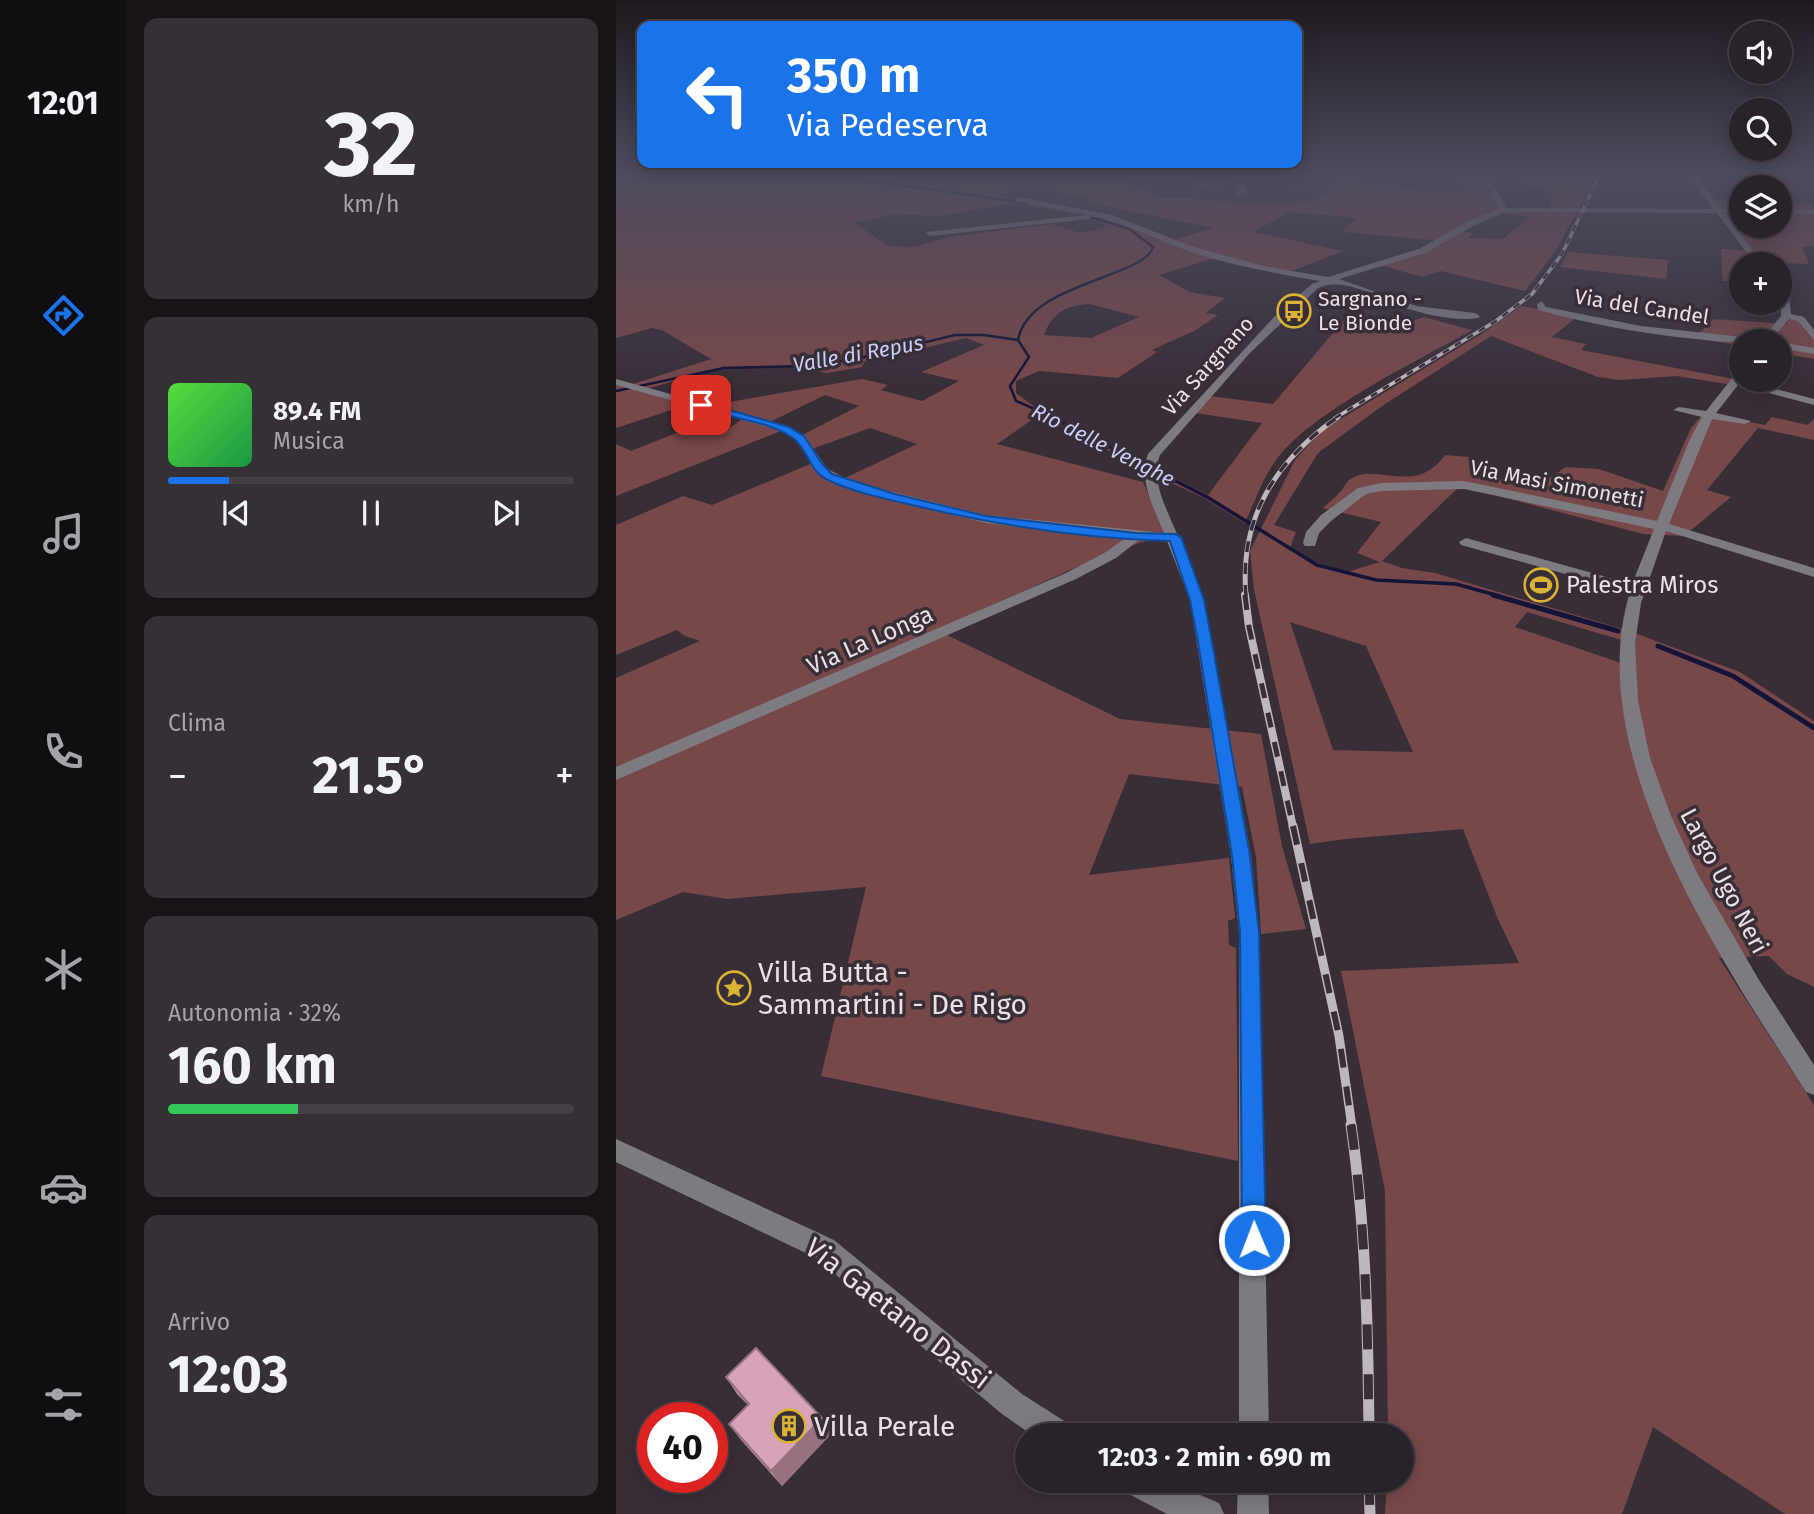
<!DOCTYPE html>
<html lang="it">
<meta charset="utf-8">
<style>
:root{--surface:#2a222a;--page:#362f36;--text:#f1f3f6;--muted:#a5a4a8;--line:#463f47;--accent:#1a73e8}
body{margin:0;font-family:"Fira Sans",sans-serif;background:var(--page);color:var(--text);height:100vh;display:flex;flex-direction:column;font-size:26px;white-space:nowrap}
*{box-sizing:border-box;margin:0}
p{font-size:23px;color:var(--muted)}
.icon{flex:none;width:38px;height:38px;fill:none;stroke:currentColor;stroke-width:2;stroke-linecap:round;stroke-linejoin:round}
.map{position:relative;flex:1;overflow:hidden}
.sheet{display:flex;flex-direction:column;gap:18px;padding:18px;background:#171317;width:490px}
.sheet>*{flex:none}
.guide{position:absolute;left:21px;top:21px;width:665px;height:147px;border-radius:14px;box-shadow:0 4px 18px #0003,0 0 0 2px var(--line);background:#1a73e8;color:#fff;overflow:hidden}
.fabs{position:absolute;left:1113px;top:21px;display:grid;gap:14px}
.fabs a{display:grid;place-items:center;width:63px;height:63px;border-radius:50%;background:var(--surface);box-shadow:0 4px 18px #0003,0 0 0 2px var(--line);font-size:35px}
.speed{position:absolute;left:21px;top:1402px;display:flex;gap:14px;font-size:35px;font-weight:700;text-align:center}
.speed>*{display:grid;place-content:center;width:91px;height:91px;border-radius:50%;background:var(--surface);box-shadow:0 4px 18px #0003,0 0 0 2px var(--line);line-height:1}
.speed .limit{border:10px solid #d22;background:#fff;color:#111}
.pin{position:absolute;display:grid;place-items:center;width:60px;height:60px;color:#fff;margin:-30px;border-radius:14px;box-shadow:0 4px 10px #0006}
.me{position:absolute;width:77px;margin:-38px;rotate:359deg;stroke-linejoin:round;filter:drop-shadow(0 0 5px #0008)}
.turn{display:flex;align-items:center;gap:24px;height:147px;padding:0 35px;font-size:32px}
.turn .icon{width:91px;height:91px;stroke-width:2.5}
.turn b{display:block;font-size:49px;line-height:60px}
.big{font-size:52px;font-weight:700;line-height:1.1}
.sheet .widget{flex:1;display:flex;flex-direction:column;justify-content:center;gap:10px;min-width:0;padding:0 24px;border-radius:14px;background:var(--page)}
.sheet .dial{align-items:center;gap:0}
.dial b{font-size:91px;line-height:1}
.song{display:flex;align-items:center;gap:21px}
.cover{width:84px;height:84px;border-radius:10px;background:linear-gradient(135deg,hsl(110 70% 55%),hsl(140 70% 35%))}
.played{height:7px;border-radius:4px;background:linear-gradient(90deg,var(--accent) 15%,var(--line) 15%)}
.keys{display:flex;justify-content:space-around;direction:ltr}
.heat{display:flex;justify-content:space-between;align-items:center;font-size:38px;direction:ltr}
.charge{height:10px;border-radius:5px;background:linear-gradient(90deg,#34c759 32%,var(--line) 0)}
.trip{position:absolute;left:399px;top:1423px;width:399px;height:70px;border-radius:35px;background:var(--surface);box-shadow:0 4px 18px #0003,0 0 0 2px var(--line);font-weight:700;line-height:70px;text-align:center}
main{display:flex;flex:1;min-height:0}
.tabs{display:flex;flex-direction:column;width:126px;justify-content:space-around;align-items:center;background:#110e11;color:var(--muted)}
.tabs .icon{width:49px;height:49px}
.tabs .active{color:var(--accent)}
.tabs b{font-size:32px;color:var(--text)}
.map>svg:first-child{display:block}
</style>
<main>
<nav class="tabs">
<b>12:01</b>
<svg class="icon active" aria-label="directions" viewBox="0 0 24 24"><path d="M12 3l9 9-9 9-9-9zM9 14v-3h6M13 9l2 2-2 2"/></svg>
<svg class="icon" aria-label="music" viewBox="0 0 24 24"><path d="M9 18V5l10-2v13"/><circle cx="6" cy="18" r="3"/><circle cx="16" cy="16" r="3"/></svg>
<svg class="icon" aria-label="phone" viewBox="0 0 24 24"><path d="M5 4h4l2 5-3 2q2 4 5 5l2-3 5 2v4C11 20 4 13 5 4z"/></svg>
<svg class="icon" aria-label="climate" viewBox="0 0 24 24"><path d="M12 3v18M4 7l16 10M4 17L20 7"/></svg>
<svg class="icon" aria-label="car" viewBox="0 0 24 24"><path d="M5 17H2v-5l4-1 3-4h7l3 4 3 1v5h-3M9 17h6M6 11h13"/><circle cx="7" cy="17" r="2"/><circle cx="17" cy="17" r="2"/></svg>
<svg class="icon" aria-label="filters" viewBox="0 0 24 24"><path d="M4 7h16M4 17h16"/><circle cx="9" cy="7" r="2"/><circle cx="15" cy="17" r="2"/></svg>
</nav>
<section class="sheet">
<div class="widget dial"><b>32</b><p>km/h</p></div>
<div class="widget">
<div class="song"><i class="cover"></i><div><b>89.4 FM</b><p>Musica</p></div></div>
<div class="played"></div>
<div class="keys"><svg class="icon" aria-label="previous" viewBox="0 0 24 24"><path d="M18 5L8 12l10 7zM5 5v14"/></svg><svg class="icon" aria-label="pause" viewBox="0 0 24 24"><path d="M8 5v14M16 5v14"/></svg><svg class="icon" aria-label="next" viewBox="0 0 24 24"><path d="M6 5l10 7-10 7zM19 5v14"/></svg></div>
</div>
<div class="widget"><p>Clima</p>
<div class="heat"><a>−</a><b class="big">21.5°</b><a>+</a></div>
</div>
<div class="widget"><p>Autonomia · 32%</p><b class="big">160 km</b><div class="charge"></div></div>
<div class="widget"><p>Arrivo</p><b class="big">12:03</b></div>
</section>
<div class="map">
<svg width="1198" height="1514" viewBox="0 0 1198 1514">
<rect width="100%" height="100%" fill="#382e38"/>
<!-- green -->
<g fill="#77484a" fill-rule="evenodd">
<path d="M 0,174 L 519,174 L 521,176 L 505,180 L 545,198 L 574,198 L 624,204 L 697,202 L 731,174 L 747,174 L 738,182 L 838,193 L 847,189 L 846,180 L 792,174 L 980,174 L 941,249 L 909,291 L 825,271 L 806,277 L 758,263 L 828,241 L 726,232 L 741,218 L 674,212 L 637,232 L 727,251 L 668,274 L 599,258 L 543,275 L 574,292 L 609,298 L 590,313 L 602,315 L 580,330 L 536,350 L 541,352 L 502,378 L 423,371 L 400,381 L 400,393 L 423,410 L 592,495 L 646,423 L 579,413 L 593,396 L 657,404 L 733,314 L 779,327 L 808,317 L 856,330 C 802,361 696,411 660,460 C 648,476 640,499 631,518 L 630,524 L 588,498 L 529,471 L 448,426 L 417,419 L 381,444 L 527,482 L 550,535 L 494,552 L 321,630 L 504,719 L 645,734 L 666,846 L 690,929 L 645,934 L 640,857 L 626,787 L 513,774 L 473,875 L 613,858 L 619,918 L 612,921 L 613,945 L 620,948 L 622,1161 L 205,1076 L 250,887 L 111,899 L 67,892 L 0,920 L 0,678 L 84,641 L 69,636 L 61,630 L 0,655 L 0,525 L 67,496 L 96,505 L 199,462 L 229,478 L 301,444 L 254,428 L 193,450 L 186,435 L 243,406 L 209,395 L 156,421 L 170,429 L 0,496 L 0,444 L 15,451 L 83,424 L 115,427 L 132,415 L 84,407 L 246,379 L 272,385 L 265,390 L 306,401 L 343,381 L 305,372 L 368,345 L 350,338 L 248,362 L 246,367 L 211,373 L 180,367 L 130,366 L 85,373 L 24,391 L 74,404 L 0,428 L 0,385 L 8,387 L 95,359 L 46,330 L 36,328 L 0,338 ZM 900,178 L 909,186 L 936,192 L 934,209 L 889,208 L 874,187 L 864,181 ZM 407,187 L 472,197 L 473,203 L 598,228 L 550,242 L 499,219 L 391,199 L 384,195 ZM 398,203 L 464,215 L 493,226 L 465,233 L 435,224 L 334,237 L 299,247 L 272,246 L 239,223 L 279,214 L 324,216 ZM 886,213 L 913,217 L 887,239 L 852,238 L 857,233 L 845,231 ZM 474,304 L 523,317 L 475,338 L 428,335 C 436,313 450,305 474,304 Z"/>
<path d="M 1094,199 L 1125,200 L 1125,226 L 1164,226 L 1164,202 L 1192,203 L 1198,208 L 1198,246 L 1186,247 L 1193,264 L 1141,262 L 1142,264 L 1125,264 L 1125,281 L 1107,281 L 1105,249 L 1129,250 Z"/>
<path d="M 952,252 L 1052,260 L 1050,279 L 944,267 Z"/>
<path d="M 905,306 L 962,316 L 936,337 L 970,344 L 965,350 L 1118,379 L 1111,384 L 1060,376 L 1004,380 L 982,377 L 875,336 L 766,406 L 702,453 L 658,525 L 680,532 L 674,548 L 698,562 L 731,572 L 764,562 L 741,553 L 765,522 L 707,508 C 712,503 718,499 723,493 C 727,490 729,483 733,480 C 760,460 798,498 829,455 L 853,457 C 871,478 892,482 917,489 L 950,467 L 983,469 L 1047,491 L 1075,428 L 1088,413 L 1149,425 L 1156,417 L 1192,425 L 1198,419 L 1198,440 L 1142,428 L 1091,490 L 1115,497 L 1068,536 L 1027,534 L 844,486 L 766,561 L 786,568 L 819,573 L 1013,631 L 1124,672 L 1198,721 L 1198,987 L 1171,974 L 1153,956 L 1103,958 L 1198,1105 L 1198,1514 L 1169,1514 L 1037,1427 L 1006,1514 L 769,1514 L 771,1481 L 786,1480 L 786,1435 L 772,1435 L 769,1191 L 725,971 L 903,963 L 881,917 L 847,829 L 729,839 L 694,844 L 638,589 L 634,551 L 679,460 L 705,431 L 867,333 ZM 911,612 L 1012,642 L 1011,665 L 899,627 ZM 674,622 L 750,646 L 797,752 L 717,750 Z"/>
<path d="M 1175,316 L 1186,316 L 1198,333 L 1198,359 L 1164,353 L 1164,341 L 1125,341 L 1125,346 L 1079,337 L 1098,319 L 1170,324 Z"/>
</g>
<g fill="none" stroke-linecap="round" stroke-linejoin="round">
<!-- stream-far2 -->
<g stroke="#131437" stroke-width="2.5">
<path d="M 206,174 L 411,203"/>
<path d="M 0,391 L 108,368 L 189,366 L 244,358 L 339,335 L 368,335 L 402,340"/>
<path d="M 439,418 L 400,401 L 394,386 L 413,357 L 402,340 C 412,283 528,278 537,247 L 513,229 L 462,213"/>
</g>
<!-- stream-far1 -->
<path stroke="#131437" stroke-width="3.5" d="M 435,417 L 591,497 L 701,565 L 760,580 L 840,584 L 883,596"/>
<!-- stream -->
<g stroke="#131437" stroke-width="5">
<path d="M 877,595 L 1002,631"/>
<path d="M 1042,646 L 1117,676 L 1198,728"/>
</g>
<!-- minor -->
<g fill="#7d7a81" fill-rule="evenodd">
<path d="M 564,174 L 572,174 L 588,183 L 644,174 L 697,174 L 656,176 L 587,187 Z"/>
<path d="M 850,174 C 872,174 882,190 890,208 L 1097,209 L 1072,174 L 1079,174 L 1105,209 L 1125,209 L 1125,213 L 1108,213 L 1147,264 L 1139,264 L 1101,213 L 889,212 L 857,226 L 809,253 L 723,279 L 800,306 L 859,313 L 864,316 L 862,318 C 841,321 817,316 796,310 C 767,302 731,275 702,288 L 634,353 L 544,455 C 534,481 551,509 561,534 L 566,537 L 564,540 L 588,600 L 635,856 L 643,932 L 653,1435 L 623,1435 L 623,932 L 615,856 L 574,600 L 551,541 L 523,540 L 500,558 L 460,579 L 0,780 L 0,767 L 450,573 L 490,552 L 508,539 L 370,523 L 229,488 L 203,475 L 181,440 L 166,431 L 0,385 L 0,379 L 174,427 L 189,436 L 211,469 L 237,482 L 370,515 L 548,533 C 538,508 522,480 532,454 L 658,317 L 696,284 L 704,281 C 658,273 611,265 567,249 C 537,238 508,222 476,216 L 473,219 L 313,236 L 310,232 L 471,215 L 399,201 L 402,197 L 496,215 L 575,246 L 647,266 L 712,277 L 803,249 L 851,222 L 883,209 L 875,189 Z"/>
<path d="M 625,186 L 629,186 L 630,192 L 618,197 Z"/>
<path d="M 1164,209 L 1198,210 L 1198,214 L 1164,213 Z"/>
<path d="M 1164,287 L 1173,297 L 1175,314 L 1188,317 L 1198,330 L 1198,340 L 1182,321 L 1173,319 L 1156,339 L 1148,337 L 1165,316 Z"/>
<path d="M 926,301 L 930,307 L 1025,326 L 1127,337 L 1132,340 C 1118,344 1098,341 1080,339 C 1027,334 974,324 922,310 L 921,304 Z"/>
<path d="M 1164,342 L 1198,348 L 1198,354 L 1164,348 Z"/>
<path d="M 1125,371 L 1126,380 L 1100,413 L 1135,421 L 1129,424 L 1096,419 L 1053,524 L 1198,568 L 1198,577 L 1050,531 L 1025,603 L 1019,644 L 1022,700 L 1034,758 L 1055,816 L 1082,875 L 1143,980 L 1198,1065 L 1198,1095 L 1190,1092 C 1106,961 964,754 1014,592 L 845,545 L 843,542 L 850,538 L 1016,584 L 1038,529 L 848,489 L 765,491 L 750,494 L 715,521 L 703,533 L 699,546 L 689,546 L 687,543 L 690,532 L 705,515 L 742,488 L 765,483 L 848,481 L 1041,521 L 1074,439 L 1086,417 L 1057,410 L 1063,407 L 1090,411 L 1121,372 Z"/>
<path d="M 1149,386 L 1198,399 L 1198,405 L 1145,391 L 1145,387 Z"/>
<path d="M 0,1139 L 218,1240 L 406,1394 L 453,1424 L 457,1435 L 416,1435 L 386,1414 L 200,1258 L 0,1162 Z"/>
<path d="M 503,1480 L 549,1480 L 603,1503 L 608,1514 L 551,1514 L 507,1491 Z"/>
<path d="M 622,1480 L 652,1480 L 653,1514 L 621,1514 Z"/>
</g>
<defs>
<path id="rail-far4" d="M 719,418 L 880,321 L 916,294 L 946,254 L 984,174"/>
<path id="rail-far3" d="M 630,596 C 623,518 659,461 722,417"/>
<path id="rail-far2" d="M 629,595 L 633,627 L 677,827"/>
<path id="rail-far1" d="M 677,826 L 723,1036 L 736,1127"/>
<g id="rail">
<path d="M 735,1125 C 750,1228 752,1332 753,1435"/>
<path d="M 753,1480 L 754,1514"/>
</g>
</defs>
<!-- rail-far4 casing -->
<use href="#rail-far4" stroke="#beb7be" stroke-width="3.5"/>
<!-- rail-far3 casing -->
<use href="#rail-far3" stroke="#beb7be" stroke-width="5"/>
<!-- rail-far2 casing -->
<use href="#rail-far2" stroke="#beb7be" stroke-width="8"/>
<!-- rail-far1 casing -->
<use href="#rail-far1" stroke="#beb7be" stroke-width="9"/>
<!-- rail casing -->
<use href="#rail" stroke="#beb7be" stroke-width="11"/>
<!-- rail-far4 -->
<use href="#rail-far4" stroke="#382e38" stroke-width="2.5" stroke-dasharray="7" stroke-linecap="butt"/>
<!-- rail-far3 -->
<use href="#rail-far3" stroke="#382e38" stroke-width="3.5" stroke-dasharray="11" stroke-linecap="butt"/>
<!-- rail-far2 -->
<use href="#rail-far2" stroke="#382e38" stroke-width="5" stroke-dasharray="15" stroke-linecap="butt"/>
<!-- rail-far1 -->
<use href="#rail-far1" stroke="#382e38" stroke-width="6" stroke-dasharray="19" stroke-linecap="butt"/>
<!-- rail -->
<use href="#rail" stroke="#382e38" stroke-width="9" stroke-dasharray="25" stroke-linecap="butt"/>
</g>
<!-- wall -->
<path fill="#b98c9e" d="M 110,1377 L 215,1434 L 166,1486 L 125,1440 L 113,1424 L 132,1405 L 121,1394 Z"/>
<!-- shaded-wall -->
<path fill="#967281" d="M 206,1418 L 215,1434 L 166,1486 L 155,1471 Z"/>
<!-- building -->
<path fill="#d7a3b8" stroke="#967281" stroke-width="2" d="M 140,1348 L 206,1418 L 155,1471 L 113,1424 L 133,1404 L 110,1377 Z"/>
<!-- sky -->
<linearGradient id="sky" x2="0" y2="1"><stop stop-color="#1f191f"/><stop offset="0.45" stop-color="#4d4c5e"/><stop offset="1" stop-color="#4d4c5e" stop-opacity="0"/></linearGradient>
<rect width="1198" height="386" fill="url(#sky)"/>
<!-- route -->
<path fill="#1a73e8" stroke="#114b97" stroke-width="2" d="M 85,402 L 173,427 L 188,436 L 207,465 L 216,474 L 279,494 L 370,516 L 520,533 L 559,534 L 565,537 L 588,600 L 596,642 L 634,856 L 643,932 L 650,1240 L 646,1248 L 638,1251 L 629,1248 L 626,1240 L 624,932 L 616,856 L 582,642 L 574,600 L 554,541 C 467,539 380,525 296,505 C 270,499 233,491 210,479 C 193,470 191,448 177,438 C 149,419 112,419 82,407 L 82,403 Z"/>
<!-- icons -->
<defs>
<symbol id="bus-ring" viewBox="-11 -11 22 22"><circle r="9.5" fill="#382e38" stroke="#d9b334" stroke-width="1.5"/><path d="M-5-6H5V4H4V6H2V4H-2V6H-4V4H-5ZM-3.5-4V0h7V-4ZM-3.5 1.2v1.5H-2V1.2ZM2 1.2v1.5H3.5V1.2Z" fill="#d9b334"/></symbol>
<symbol id="stadium-ring" viewBox="-11 -11 22 22"><circle r="9.5" fill="#382e38" stroke="#d9b334" stroke-width="1.5"/><path d="M0-5a6.5 5 0 1 0 0 10a6.5 5 0 1 0 0-10ZM-3.5-1.8h7v3.6h-7Z" fill="#d9b334"/></symbol>
<symbol id="sight-ring" viewBox="-11 -11 22 22"><circle r="9.5" fill="#382e38" stroke="#d9b334" stroke-width="1.5"/><path d="M0-6L1.8-2.2L6-1.7L2.9 1.2L3.7 5.4L0 3.3L-3.7 5.4L-2.9 1.2L-6-1.7L-1.8-2.2Z" fill="#d9b334"/></symbol>
<symbol id="building-ring" viewBox="-11 -11 22 22"><circle r="9.5" fill="#382e38" stroke="#d9b334" stroke-width="1.5"/><path d="M-4-6H4V6H1V3H-1V6H-4ZM-2.5-4.3h1.7v1.8h-1.7ZM.8-4.3h1.7v1.8H.8ZM-2.5-1h1.7V.8h-1.7ZM.8-1h1.7V.8H.8Z" fill="#d9b334"/></symbol>
</defs>
<g fill-rule="evenodd">
<use href="#bus-ring" x="659" y="292" width="38" height="38"/>
<use href="#stadium-ring" x="906" y="566" width="38" height="38"/>
<use href="#sight-ring" x="99" y="969" width="38" height="38"/>
<use href="#building-ring" x="154" y="1407" width="38" height="38"/>
</g>
<g text-anchor="middle" stroke-width="7" stroke-linejoin="round" paint-order="stroke">
<!-- far-poi labels -->
<g font-size="21" fill="#e8e1e7" stroke="#382e38" text-anchor="start">
<text x="702" y="306">Sargnano -<tspan x="702" dy="24">Le Bionde</tspan></text>
</g>
<!-- far-street labels -->
<g font-size="21" fill="#e8e1e7" stroke="#382e38">
<text transform="translate(1026 307) rotate(9)" y="7">Via del Candel</text>
<text transform="translate(592 366) rotate(-48)" y="7">Via Sargnano</text>
<text transform="translate(941 484) rotate(11)" y="7">Via Masi Simonetti</text>
</g>
<!-- far-water labels -->
<g font-size="21" font-style="italic" fill="#c8cef8" stroke="#382e38">
<text transform="translate(242 354) rotate(-10)" y="7">Valle di Repus</text>
<text transform="translate(487 445) rotate(27)" y="7">Rio delle Venghe</text>
</g>
<!-- poi labels -->
<g font-size="24" fill="#e8e1e7" stroke="#382e38" text-anchor="start">
<text x="950" y="593">Palestra Miros</text>
</g>
<!-- street labels -->
<g font-size="24" fill="#e8e1e7" stroke="#382e38">
<text transform="translate(254 640) rotate(-24)" y="8">Via La Longa</text>
<text transform="translate(1108 881) rotate(62)" y="8">Largo Ugo Neri</text>
</g>
<!-- near-poi labels -->
<g font-size="28" fill="#e8e1e7" stroke="#382e38" text-anchor="start">
<text x="142" y="982">Villa Butta -<tspan x="142" dy="32">Sammartini - De Rigo</tspan></text>
<text x="198" y="1436">Villa Perale</text>
</g>
<!-- near-street labels -->
<g font-size="28" fill="#e8e1e7" stroke="#382e38">
<text transform="translate(282 1313) rotate(38)" y="10">Via Gaetano Dassi</text>
</g>
</g>
</svg>
<div class="fabs">
<a><svg class="icon" aria-label="sound" viewBox="0 0 24 24"><path d="M4 9h4l5-4v14l-5-4H4zM17 9q2 3 0 6"/></svg></a>
<a><svg class="icon" aria-label="search" viewBox="0 0 24 24"><circle cx="10" cy="10" r="6"/><path d="M15 15l6 6"/></svg></a>
<a><svg class="icon" aria-label="layers" viewBox="0 0 24 24"><path d="M12 4l9 5-9 5-9-5zM3 14l9 5 9-5"/></svg></a>
<a>+</a>
<a>−</a>
</div>
<div class="speed"><div class="limit">40</div></div>
<div class="pin" style="left:85px;top:405px;background:#d93025"><svg class="icon" aria-label="arrive" viewBox="0 0 24 24"><path d="M6 21V4h12l-3 4 3 4H6"/></svg></div>
<svg class="me" style="left:638px;top:1240px" viewBox="-20 -20 40 40"><circle r="17" fill="#1a73e8" stroke="#fff" stroke-width="3"/><path d="M0-11L8 9 0 5-8 9z" fill="#fff"/></svg>
<div class="trip">12:03 · 2 min · 690 m</div>
<div class="guide">
<div class="turn"><svg class="icon" aria-label="left" viewBox="0 0 24 24"><path d="M17 20v-9H6M10 6l-5 5 5 5"/></svg><div><b>350 m</b>Via Pedeserva</div></div>
</div>
</div>
</main>
